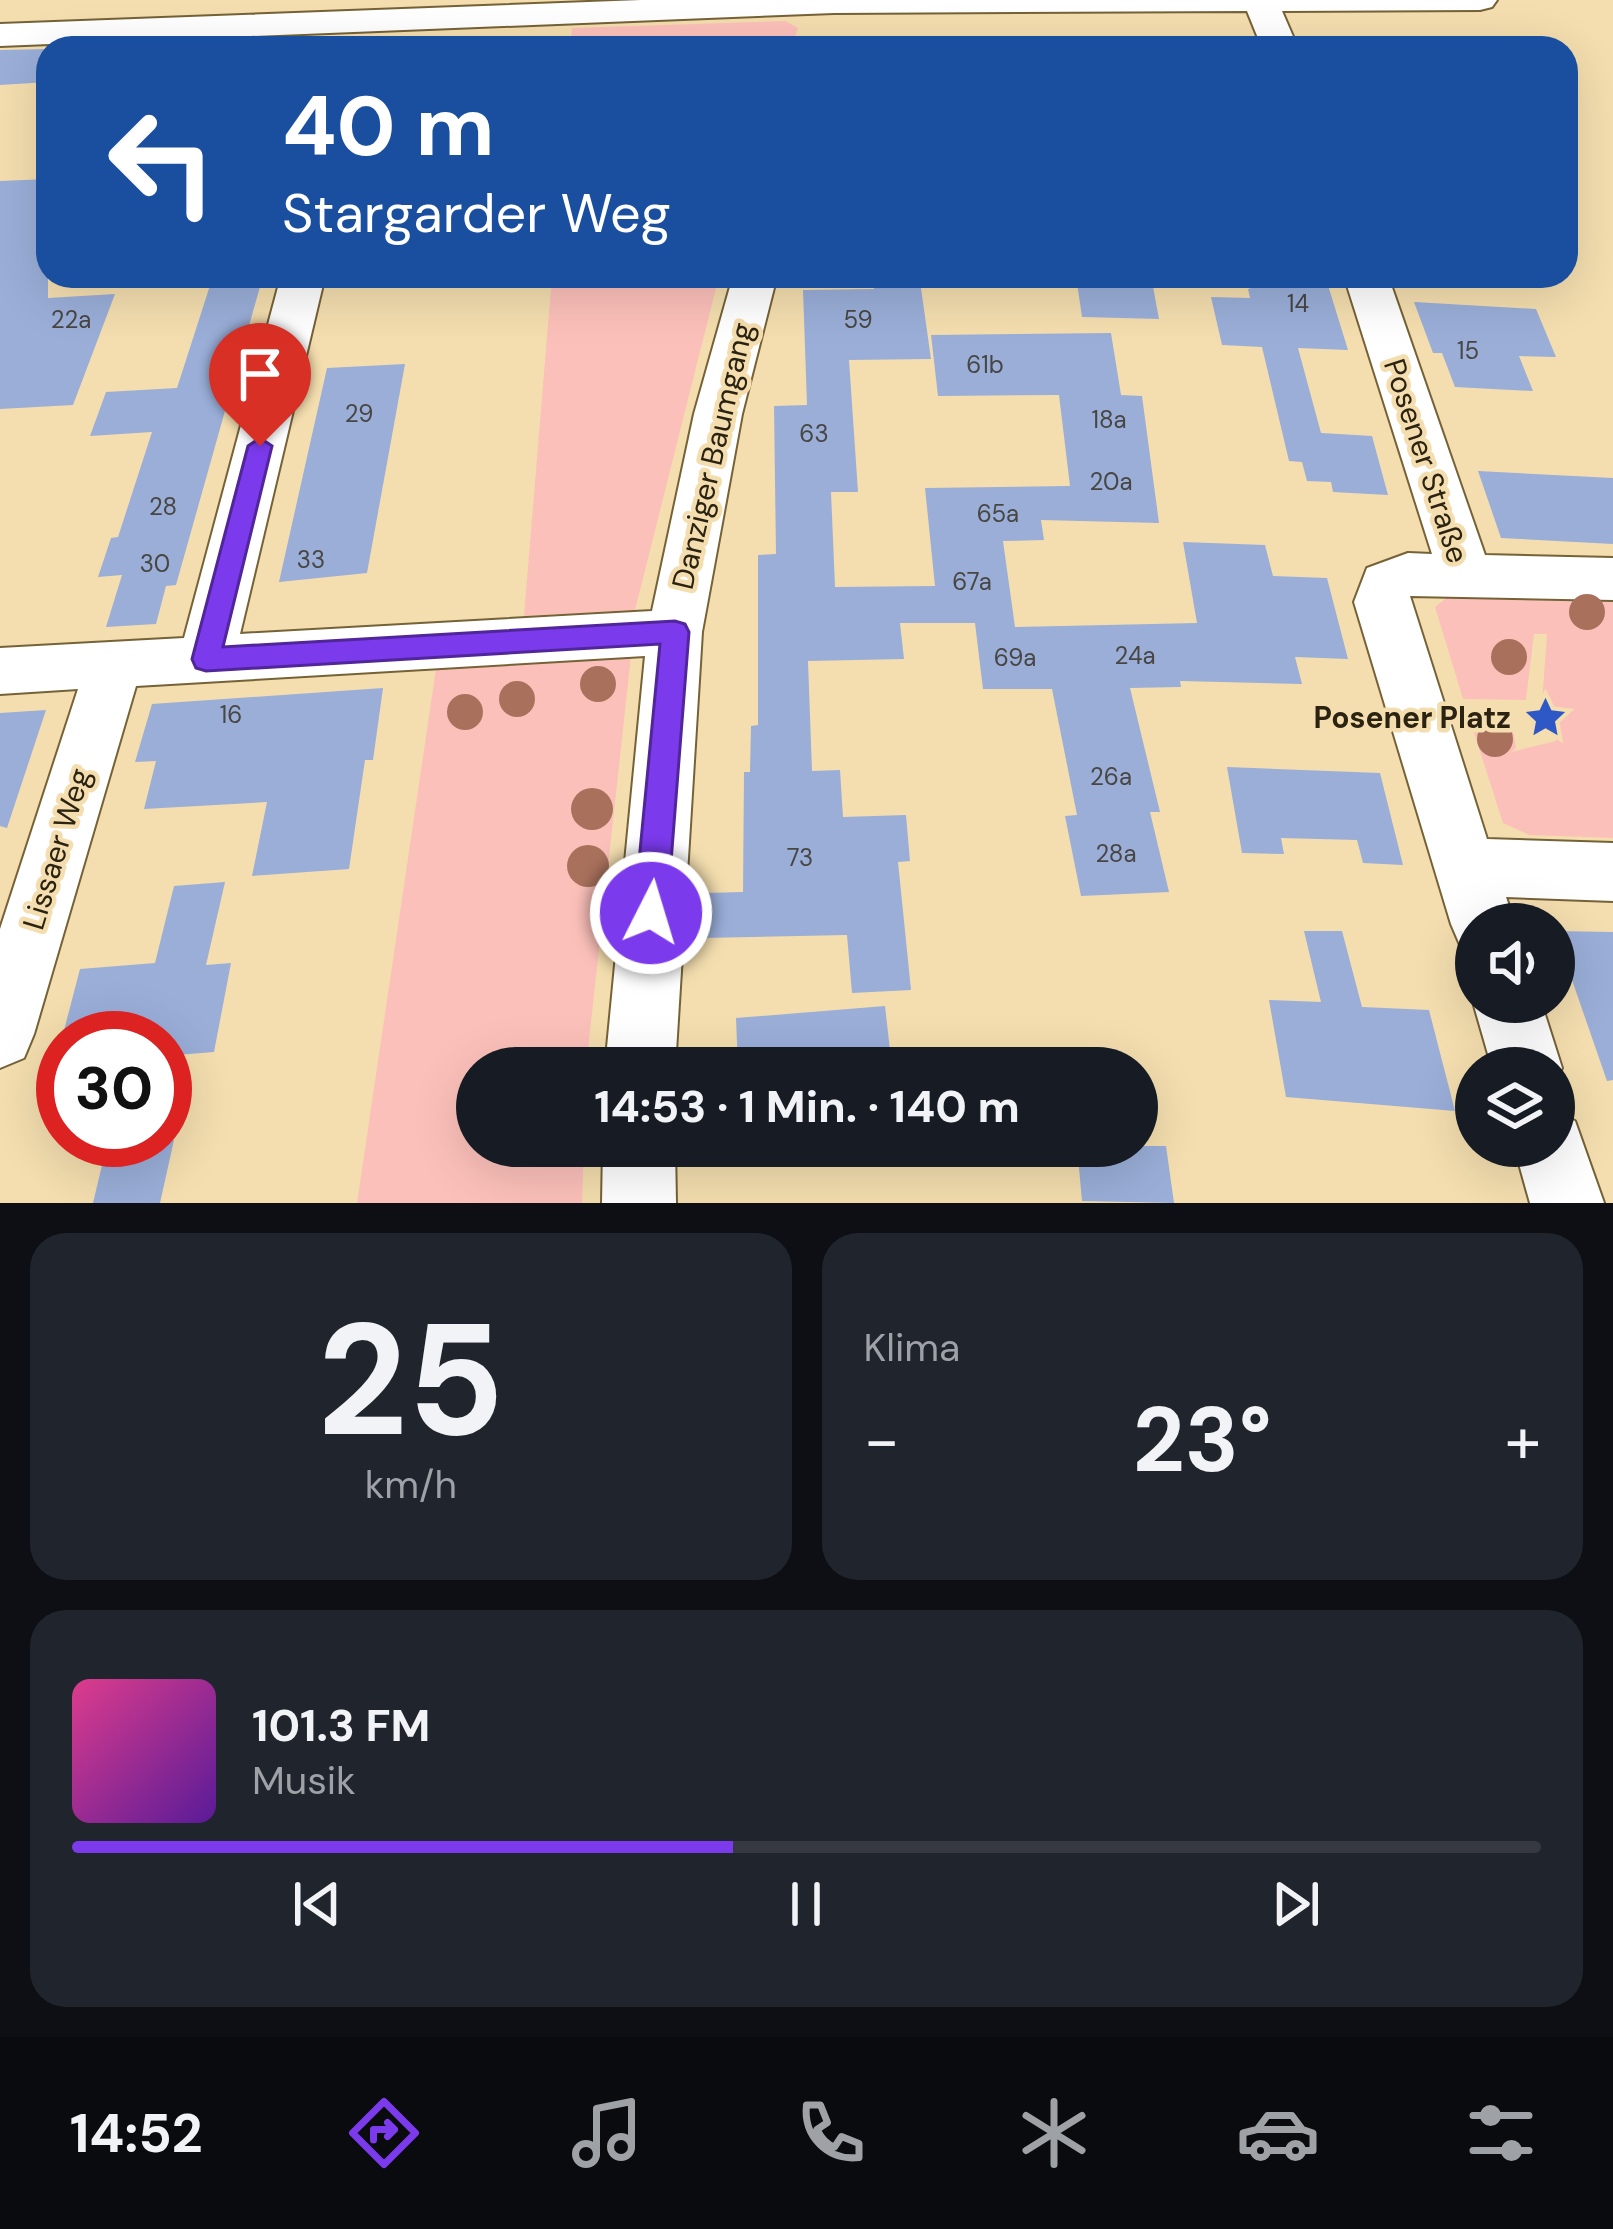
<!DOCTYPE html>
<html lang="de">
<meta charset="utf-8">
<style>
:root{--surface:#171b24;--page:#20242c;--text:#f1f3f6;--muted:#9ea1a6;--line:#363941;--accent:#7c3aed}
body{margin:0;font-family:"DM Sans",sans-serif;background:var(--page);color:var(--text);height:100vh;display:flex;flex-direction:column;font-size:45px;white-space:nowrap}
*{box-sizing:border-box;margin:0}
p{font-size:39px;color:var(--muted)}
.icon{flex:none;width:66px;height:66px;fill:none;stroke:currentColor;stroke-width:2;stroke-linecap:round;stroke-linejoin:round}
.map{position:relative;height:1203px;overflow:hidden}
.drawer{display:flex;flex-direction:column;gap:30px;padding:30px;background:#0d0f14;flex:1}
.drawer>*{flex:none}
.guide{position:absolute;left:36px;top:36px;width:1542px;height:252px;border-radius:36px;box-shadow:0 12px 48px #0002;background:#1a4fa0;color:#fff;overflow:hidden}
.fabs{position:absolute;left:1455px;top:903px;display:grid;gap:24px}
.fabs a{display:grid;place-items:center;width:120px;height:120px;border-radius:50%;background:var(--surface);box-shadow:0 12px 48px #0002;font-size:60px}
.speed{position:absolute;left:36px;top:1011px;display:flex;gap:24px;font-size:60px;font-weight:700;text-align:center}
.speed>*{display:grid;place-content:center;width:156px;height:156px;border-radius:50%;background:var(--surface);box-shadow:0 12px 48px #0002;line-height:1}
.speed .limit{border:18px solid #d22;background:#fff;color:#111}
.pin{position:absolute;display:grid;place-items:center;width:102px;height:102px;color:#fff;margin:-123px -51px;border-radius:50% 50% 50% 0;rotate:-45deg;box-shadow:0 0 12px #0007}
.pin .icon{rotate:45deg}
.me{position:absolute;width:132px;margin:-66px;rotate:5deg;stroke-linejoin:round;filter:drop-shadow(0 0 9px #0008)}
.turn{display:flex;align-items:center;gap:42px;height:252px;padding:0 48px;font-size:54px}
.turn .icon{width:156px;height:156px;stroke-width:2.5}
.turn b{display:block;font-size:84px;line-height:102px}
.big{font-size:90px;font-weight:700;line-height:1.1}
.drawer .card{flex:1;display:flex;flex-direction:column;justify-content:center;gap:18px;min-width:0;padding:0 42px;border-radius:36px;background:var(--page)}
.drawer .dial{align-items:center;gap:0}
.dial b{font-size:156px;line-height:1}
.song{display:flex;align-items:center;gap:36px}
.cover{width:144px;height:144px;border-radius:18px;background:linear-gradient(135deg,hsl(330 70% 55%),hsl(270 70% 35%))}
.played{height:12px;border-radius:6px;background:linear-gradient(90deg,var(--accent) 45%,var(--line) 45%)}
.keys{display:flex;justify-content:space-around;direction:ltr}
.heat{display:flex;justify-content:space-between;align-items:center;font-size:66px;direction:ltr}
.drawer .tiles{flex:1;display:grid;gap:30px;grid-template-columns:1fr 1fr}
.card:last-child{grid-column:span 2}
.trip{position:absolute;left:456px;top:1047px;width:702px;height:120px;border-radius:60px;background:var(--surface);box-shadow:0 12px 48px #0002;font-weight:700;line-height:120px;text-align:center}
.dock{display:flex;height:192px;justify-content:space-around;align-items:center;background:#090b0e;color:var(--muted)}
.dock .icon{width:84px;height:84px}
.dock .selected{color:var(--accent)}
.dock b{font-size:54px;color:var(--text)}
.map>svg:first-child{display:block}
</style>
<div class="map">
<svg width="1613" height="1203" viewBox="0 0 1613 1203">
<rect width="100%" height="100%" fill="#f4deaf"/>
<!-- green -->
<g fill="#fcc0ba">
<path d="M 785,21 L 798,28 L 792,48 L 570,48 L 572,28 Z"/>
<path d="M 552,276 L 719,276 L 635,610 L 524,616 Z"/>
<path d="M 1450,595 L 1613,601 L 1613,838 L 1529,835 L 1503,823 L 1467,711 L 1510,713 L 1516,748 L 1511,752 L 1556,741 L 1542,702 L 1547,634 L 1534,634 L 1526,700 L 1463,699 L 1435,607 Z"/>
<path d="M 631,656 L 586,1068 L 477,1068 L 477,1146 L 584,1146 L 582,1203 L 357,1203 L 437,662 Z"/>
</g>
<!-- building -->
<g fill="#9aaed8">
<path d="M 48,49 L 48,82 L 0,85 L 0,50 Z"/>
<path d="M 48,179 L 48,298 L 115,294 L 73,405 L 0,409 L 0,181 Z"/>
<path d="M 213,276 L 263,276 L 176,585 L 166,586 L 156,624 L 106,627 L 122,575 L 98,577 L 111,538 L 118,537 L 152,432 L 90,436 L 106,392 L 177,388 Z"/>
<path d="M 1076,276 L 1151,276 L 1159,319 L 1082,317 Z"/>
<path d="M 920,281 L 931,359 L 849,360 L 858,492 L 831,492 L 835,587 L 935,586 L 925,488 L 1070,486 L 1059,395 L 938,396 L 931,335 L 1111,333 L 1121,395 L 1142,396 L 1159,523 L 1041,520 L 1044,540 L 1003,541 L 1015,627 L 1197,623 L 1183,542 L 1265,545 L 1273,576 L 1327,578 L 1348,659 L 1295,657 L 1302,684 L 1180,681 L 1181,687 L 1130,688 L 1160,812 L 1150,812 L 1169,892 L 1081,896 L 1065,816 L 1077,815 L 1052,689 L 983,689 L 975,623 L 900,623 L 904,659 L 808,661 L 812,771 L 840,770 L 843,817 L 906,815 L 910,861 L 898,862 L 911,990 L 852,993 L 847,935 L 704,938 L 705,893 L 743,892 L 744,772 L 750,772 L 751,726 L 758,725 L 758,555 L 776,554 L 774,406 L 807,405 L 803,290 L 874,289 L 873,282 Z"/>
<path d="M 1275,281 L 1327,282 L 1348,350 L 1298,348 L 1321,433 L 1372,436 L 1388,495 L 1333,492 L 1331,482 L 1307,481 L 1302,462 L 1289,461 L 1262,347 L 1222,345 L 1211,297 L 1250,298 L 1248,289 Z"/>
<path d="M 1414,302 L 1536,309 L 1556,357 L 1519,356 L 1533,391 L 1455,387 L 1442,353 L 1433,353 Z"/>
<path d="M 405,364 L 367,573 L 279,582 L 327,368 Z"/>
<path d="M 1478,471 L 1613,478 L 1613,544 L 1501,538 Z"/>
<path d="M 383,688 L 373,760 L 365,760 L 349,869 L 252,876 L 267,802 L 144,809 L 156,761 L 135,762 L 152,704 Z"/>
<path d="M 46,710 L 7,828 L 0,826 L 0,713 Z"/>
<path d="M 1227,767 L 1380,773 L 1403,865 L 1363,863 L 1357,840 L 1281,838 L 1284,854 L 1242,853 Z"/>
<path d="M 225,882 L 206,965 L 231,963 L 214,1052 L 165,1056 L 165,1038 L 62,1038 L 80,969 L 155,963 L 174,886 Z"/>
<path d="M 1304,931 L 1342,931 L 1362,1007 L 1429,1010 L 1455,1111 L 1286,1097 L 1269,1000 L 1321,1002 Z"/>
<path d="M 1555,931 L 1613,932 L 1613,1080 L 1607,1081 Z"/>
<path d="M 885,1006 L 892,1068 L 738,1068 L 736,1018 Z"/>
<path d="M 108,1140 L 174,1140 L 160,1203 L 93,1203 Z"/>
<path d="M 1077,1146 L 1166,1146 L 1174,1203 L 1082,1201 Z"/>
</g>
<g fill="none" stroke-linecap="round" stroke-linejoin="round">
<defs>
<g id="minor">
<path d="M 641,0 L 1497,0 L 1492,7 L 1480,10 L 1282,11 L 1298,48 L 1262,48 L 1247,11 L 834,13 L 0,46 L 0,24 Z"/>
<path d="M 281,276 L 325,276 L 240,634 L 652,611 L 694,414 L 733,276 L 777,276 L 742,414 L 702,632 L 675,1068 L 605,1068 L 645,656 L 136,686 L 34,1034 L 24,1058 L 0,1068 L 0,929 L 78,689 L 0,694 L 0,648 L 184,638 Z"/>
<path d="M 1344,276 L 1388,276 L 1485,555 L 1613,558 L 1613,600 L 1410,596 L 1487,839 L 1613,843 L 1613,901 L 1506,897 L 1515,924 L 1476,924 L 1476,952 L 1460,945 L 1451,924 L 1354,602 L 1367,568 L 1408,553 L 1432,554 Z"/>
<path d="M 1476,996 L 1476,1002 L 1541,1002 L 1562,1068 L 1554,1086 L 1554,1068 L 1492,1068 L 1473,1002 Z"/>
<path d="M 1554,1112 L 1575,1121 L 1604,1203 L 1530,1203 L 1514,1146 L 1554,1146 Z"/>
<path d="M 603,1146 L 675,1146 L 676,1203 L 602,1203 Z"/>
</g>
</defs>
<!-- minor casing -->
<use href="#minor" stroke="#756237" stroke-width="4"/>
<!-- minor -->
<use href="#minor" fill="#fff" fill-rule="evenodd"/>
</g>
<!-- trees -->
<g fill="#a9715c">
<circle cx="1587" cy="612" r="18"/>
<circle cx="1509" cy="657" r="18"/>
<circle cx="598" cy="684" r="18"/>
<circle cx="517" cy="699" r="18"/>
<circle cx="465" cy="712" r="18"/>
<circle cx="1495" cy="739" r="18"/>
<circle cx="592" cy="809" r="21"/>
<circle cx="588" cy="866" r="21"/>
</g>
<!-- route -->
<path fill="#7c3aed" stroke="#51269a" stroke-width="3" d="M 260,438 L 272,446 L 223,647 L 675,621 L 685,624 L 689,632 L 667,913 L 662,923 L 651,928 L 639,923 L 634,913 L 660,644 L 206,671 L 196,668 L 192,659 L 248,446 Z"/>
<!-- icons -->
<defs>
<symbol id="sight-bare" viewBox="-9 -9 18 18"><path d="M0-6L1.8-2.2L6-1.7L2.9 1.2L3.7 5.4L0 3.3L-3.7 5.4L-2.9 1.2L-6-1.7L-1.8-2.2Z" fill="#2f58c7" stroke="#f4deaf" stroke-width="2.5" paint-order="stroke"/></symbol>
</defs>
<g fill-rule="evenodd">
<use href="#sight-bare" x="1516" y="688" width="59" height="59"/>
</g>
<g text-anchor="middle" stroke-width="9" stroke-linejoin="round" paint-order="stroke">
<!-- number labels -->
<g font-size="24" fill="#474643">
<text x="1298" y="312">14</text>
<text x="71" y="328">22a</text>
<text x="858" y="328">59</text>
<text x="1468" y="359">15</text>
<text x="985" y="373">61b</text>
<text x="359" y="422">29</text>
<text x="1109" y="428">18a</text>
<text x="814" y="442">63</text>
<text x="1111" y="490">20a</text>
<text x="163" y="515">28</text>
<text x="998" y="522">65a</text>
<text x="311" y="568">33</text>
<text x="155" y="572">30</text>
<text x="972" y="590">67a</text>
<text x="1135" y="664">24a</text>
<text x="1015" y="666">69a</text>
<text x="231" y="723">16</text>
<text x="1111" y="785">26a</text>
<text x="1116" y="862">28a</text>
<text x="800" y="866">73</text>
</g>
<!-- street labels -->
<g font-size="30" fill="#2b2311" stroke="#f4deaf">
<text transform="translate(713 456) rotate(-77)" y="10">Danziger Baumgang</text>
<text transform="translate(1426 461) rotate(72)" y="10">Posener Straße</text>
<text transform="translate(57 849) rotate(-73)" y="10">Lissaer Weg</text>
</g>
<!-- poi labels -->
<g font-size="30" font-weight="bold" fill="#2b2311" stroke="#f4deaf" text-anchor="end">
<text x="1511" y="728">Posener Platz</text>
</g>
</g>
</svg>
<div class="fabs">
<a><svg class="icon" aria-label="sound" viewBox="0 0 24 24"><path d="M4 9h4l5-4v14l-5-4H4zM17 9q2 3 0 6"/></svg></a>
<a><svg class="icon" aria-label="layers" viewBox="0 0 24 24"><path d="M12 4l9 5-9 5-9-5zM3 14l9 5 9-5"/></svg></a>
</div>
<div class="speed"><div class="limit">30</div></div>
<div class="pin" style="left:260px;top:446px;background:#d93025"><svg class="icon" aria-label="arrive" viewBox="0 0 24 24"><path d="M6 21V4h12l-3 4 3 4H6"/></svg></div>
<svg class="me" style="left:651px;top:913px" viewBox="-20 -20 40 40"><circle r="17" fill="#7c3aed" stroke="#fff" stroke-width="3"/><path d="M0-11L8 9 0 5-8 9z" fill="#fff"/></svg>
<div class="trip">14:53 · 1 Min. · 140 m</div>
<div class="guide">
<div class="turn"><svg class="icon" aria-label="left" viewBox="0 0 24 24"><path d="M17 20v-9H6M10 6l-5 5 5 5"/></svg><div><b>40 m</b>Stargarder Weg</div></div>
</div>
</div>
<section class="drawer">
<div class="tiles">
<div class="card dial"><b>25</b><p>km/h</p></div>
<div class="card"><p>Klima</p>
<div class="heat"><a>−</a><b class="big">23°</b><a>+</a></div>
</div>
<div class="card">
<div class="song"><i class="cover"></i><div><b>101.3 FM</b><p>Musik</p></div></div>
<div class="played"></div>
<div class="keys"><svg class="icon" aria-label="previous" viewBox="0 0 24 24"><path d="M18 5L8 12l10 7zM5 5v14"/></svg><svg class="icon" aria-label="pause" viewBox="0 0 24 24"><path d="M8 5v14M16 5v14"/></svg><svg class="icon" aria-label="next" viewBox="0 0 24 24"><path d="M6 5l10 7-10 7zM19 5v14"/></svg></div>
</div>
</div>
</section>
<nav class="dock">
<b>14:52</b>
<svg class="icon selected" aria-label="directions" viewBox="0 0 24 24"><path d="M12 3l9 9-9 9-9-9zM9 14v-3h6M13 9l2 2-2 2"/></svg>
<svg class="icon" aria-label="music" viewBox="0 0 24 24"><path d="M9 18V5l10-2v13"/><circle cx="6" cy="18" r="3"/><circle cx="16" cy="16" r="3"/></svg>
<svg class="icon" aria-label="phone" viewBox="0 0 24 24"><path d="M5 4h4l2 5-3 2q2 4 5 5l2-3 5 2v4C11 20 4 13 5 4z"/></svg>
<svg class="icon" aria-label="climate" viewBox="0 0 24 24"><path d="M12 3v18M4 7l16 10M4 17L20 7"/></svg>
<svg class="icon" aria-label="car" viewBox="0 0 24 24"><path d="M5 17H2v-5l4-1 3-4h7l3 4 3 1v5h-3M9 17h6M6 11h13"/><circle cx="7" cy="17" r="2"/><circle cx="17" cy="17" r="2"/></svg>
<svg class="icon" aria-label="filters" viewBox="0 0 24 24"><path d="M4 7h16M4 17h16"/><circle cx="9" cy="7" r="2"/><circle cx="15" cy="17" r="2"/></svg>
</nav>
